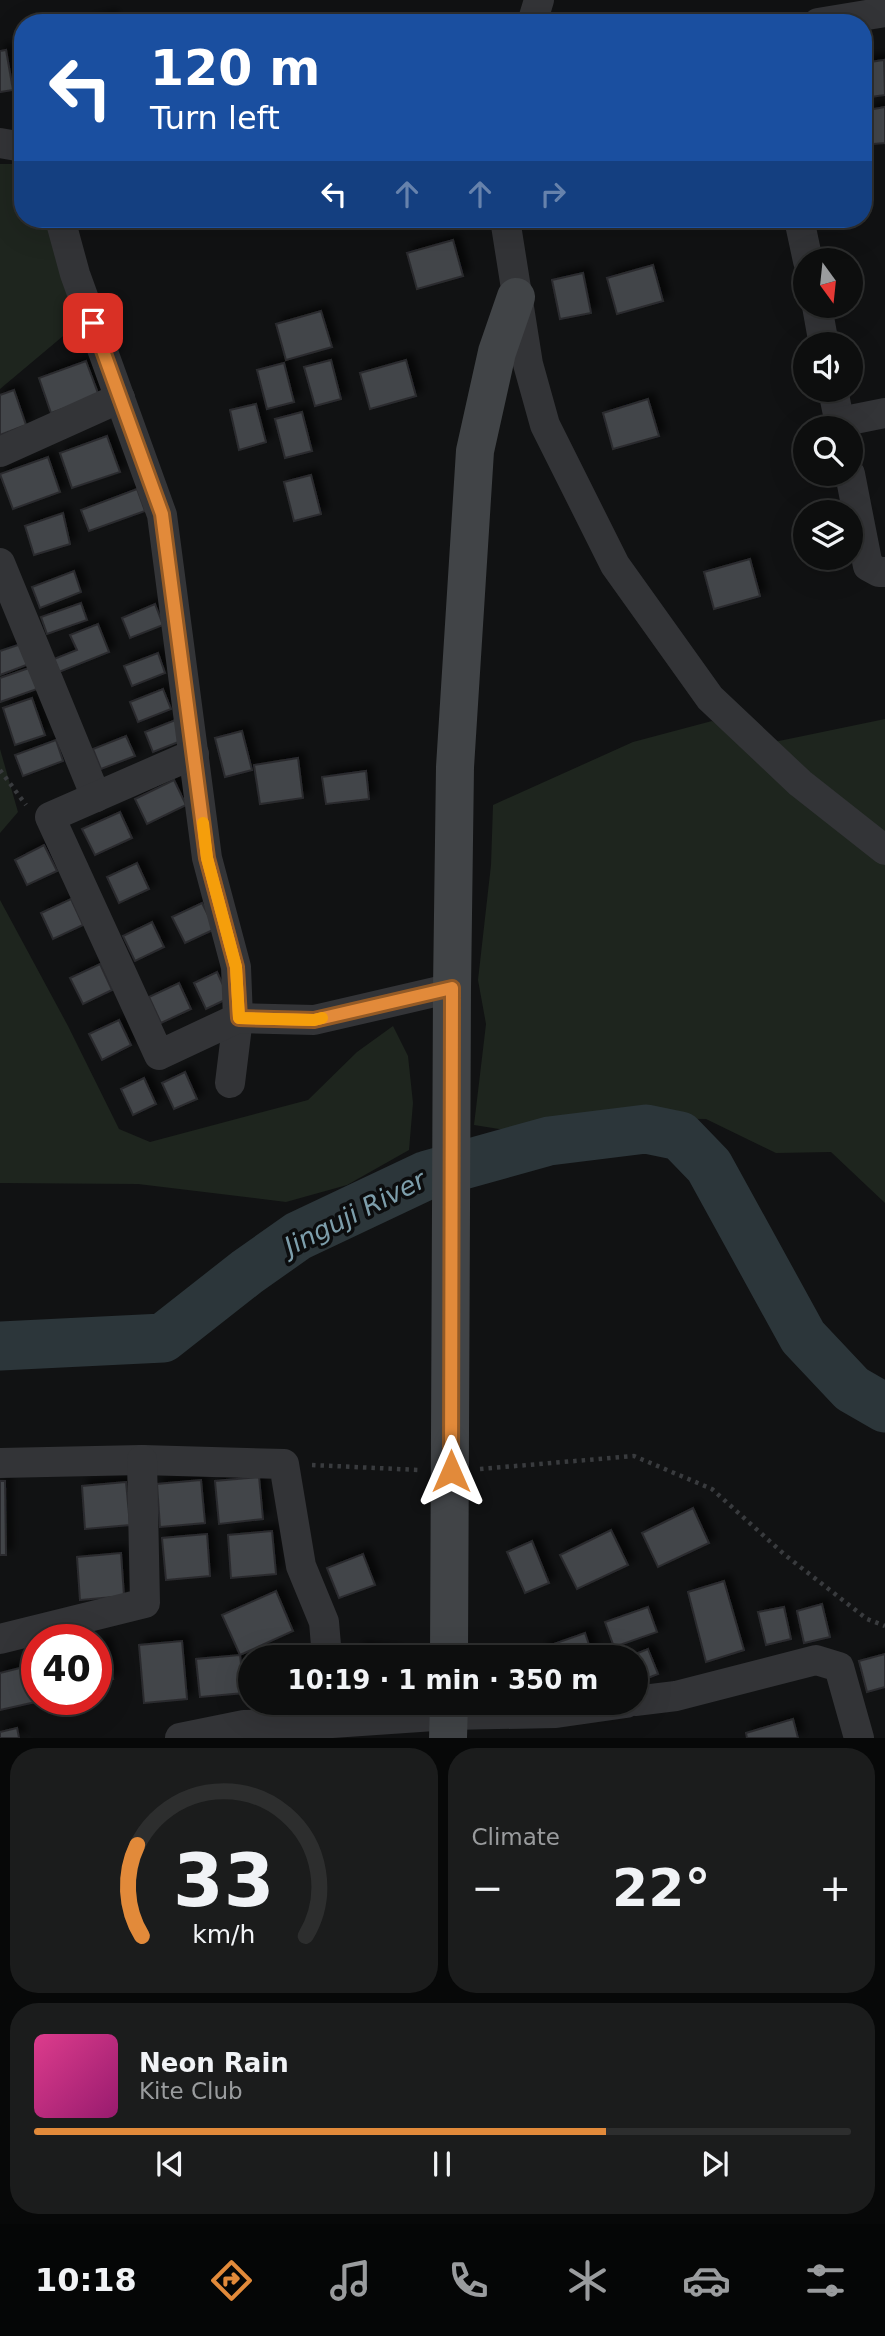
<!DOCTYPE html>
<meta charset="utf-8">
<style>
:root{--surface:#0d0e0e;--page:#1b1c1c;--text:#f1f3f6;--muted:#9a9c9e;--line:#2d2e2e;--accent:#e28a3a}
body{margin:0;font-family:"DejaVu Sans",sans-serif;background:var(--page);color:var(--text);height:100vh;display:flex;flex-direction:column;font-size:26px;white-space:nowrap}
*{box-sizing:border-box;margin:0}
p{font-size:23px;color:var(--muted)}
.icon{flex:none;width:38px;height:38px;fill:none;stroke:currentColor;stroke-width:2;stroke-linecap:round;stroke-linejoin:round}
.map{position:relative;height:1738px;overflow:hidden}
.sheet{display:flex;flex-direction:column;gap:10px;padding:10px;background:#070808;flex:1}
.sheet>*{flex:none}
.hud{position:absolute;left:14px;top:14px;width:858px;height:214px;border-radius:28px;box-shadow:0 7px 28px #0002,0 0 0 2px var(--line);background:#1a4fa0;color:#fff;overflow:hidden}
.needle{width:46px;rotate:165deg}
.tools{position:absolute;left:793px;top:248px;display:grid;gap:14px}
.tools a{display:grid;place-items:center;width:70px;height:70px;border-radius:50%;background:var(--surface);box-shadow:0 7px 28px #0002,0 0 0 2px var(--line);font-size:35px}
.speed{position:absolute;left:21px;top:1624px;display:flex;gap:14px;font-size:35px;font-weight:700;text-align:center}
.speed>*{display:grid;place-content:center;width:91px;height:91px;border-radius:50%;background:var(--surface);box-shadow:0 7px 28px #0002,0 0 0 2px var(--line);line-height:1}
.speed .limit{border:10px solid #d22;background:#fff;color:#111}
.pin{position:absolute;display:grid;place-items:center;width:60px;height:60px;color:#fff;margin:-30px;border-radius:14px;box-shadow:0 4px 10px #0006}
.me{position:absolute;width:77px;margin:-38px;rotate:0deg;stroke-linejoin:round;filter:drop-shadow(0 0 5px #0008)}
.turn{display:flex;align-items:center;gap:24px;height:147px;padding:0 21px;font-size:32px}
.turn .icon{width:91px;height:91px;stroke-width:2.5}
.turn b{display:block;font-size:49px;line-height:60px}
.lanes{display:flex;align-items:center;height:66px;padding:0 21px;background:#0003;justify-content:center;gap:35px;direction:ltr}
.lanes .off{opacity:.35}
.big{font-size:52px;font-weight:800;line-height:1.1}
.sheet .widget{flex:1;display:flex;flex-direction:column;justify-content:center;gap:10px;min-width:0;padding:0 24px;border-radius:28px;background:var(--page)}
.sheet .dial{align-items:center;gap:0}
.dial svg{height:182px;overflow:visible;fill:none;stroke:var(--line);stroke-width:7;stroke-linecap:round;text-anchor:middle}
.dial text{fill:var(--text);stroke:none}
.song{display:flex;align-items:center;gap:21px}
.cover{width:84px;height:84px;border-radius:10px;background:linear-gradient(135deg,hsl(330 70% 55%),hsl(320 70% 35%))}
.played{height:7px;border-radius:4px;background:linear-gradient(90deg,var(--accent) 70%,var(--line) 70%)}
.keys{display:flex;justify-content:space-around;direction:ltr}
.heat{display:flex;justify-content:space-between;align-items:center;font-size:38px;direction:ltr}
.sheet .tiles{flex:1;display:grid;gap:10px;grid-template-columns:1fr 1fr}
.widget:last-child{grid-column:span 2}
.trip{position:absolute;left:238px;top:1645px;width:410px;height:70px;border-radius:35px;background:var(--surface);box-shadow:0 7px 28px #0002,0 0 0 2px var(--line);font-weight:800;line-height:70px;text-align:center}
.tabs{display:flex;height:112px;justify-content:space-around;align-items:center;background:#050606;color:var(--muted)}
.tabs .icon{width:49px;height:49px}
.tabs .active{color:var(--accent)}
.tabs b{font-size:32px;color:var(--text)}
.map>svg:first-child{display:block}
</style>
<div class="map">
<svg width="885" height="1738" viewBox="0 0 885 1738">
<defs>
<filter id="shadow"><feDropShadow dx="6" dy="-6" stdDeviation="3.5" flood-color="#0009"/></filter>
</defs>
<rect width="100%" height="100%" fill="#111213"/>
<!-- green -->
<g fill="#1e251e">
<path d="M 0,164 L 23,164 L 23,219 L 48,219 L 75,326 L 0,389 Z"/>
<path d="M 885,719 L 885,1203 L 831,1152 L 776,1153 L 706,1119 L 622,1118 L 561,1139 L 474,1125 L 486,1024 L 478,980 L 491,865 L 493,805 L 633,742 L 712,721 L 750,747 Z"/>
<path d="M 0,749 L 18,812 L 0,833 Z"/>
<path d="M 0,900 L 68,1026 L 119,1129 L 150,1142 L 308,1100 L 357,1052 L 393,1026 L 408,1056 L 413,1103 L 409,1150 L 347,1185 L 286,1202 L 138,1184 L 0,1183 Z"/>
</g>
<g fill="none" stroke-linecap="round" stroke-linejoin="round">
<!-- river -->
<path stroke="#2c363a" stroke-width="49" d="M 0,1346 L 163,1338 L 247,1272 L 298,1236 L 427,1175 L 549,1141 L 646,1129 L 680,1136 L 709,1166 L 803,1337 L 852,1389 L 885,1408"/>
</g>
<!-- building -->
<g fill="#434548" stroke="#2b2c2f" stroke-width="2" filter="url(#shadow)">
<path d="M 111,17 L 112,23 L 85,23 Z"/>
<path d="M 6,50 L 13,90 L 0,92 L 0,51 Z"/>
<path d="M 884,60 L 885,95 L 863,98 L 863,63 Z"/>
<path d="M 885,107 L 885,143 L 873,144 L 868,110 Z"/>
<path d="M 453,240 L 463,276 L 417,289 L 407,253 Z"/>
<path d="M 653,265 L 663,301 L 617,314 L 607,278 Z"/>
<path d="M 583,273 L 591,313 L 560,319 L 552,280 Z"/>
<path d="M 321,311 L 332,347 L 286,360 L 276,324 Z"/>
<path d="M 331,360 L 341,399 L 315,406 L 304,367 Z"/>
<path d="M 406,360 L 416,396 L 370,409 L 360,373 Z"/>
<path d="M 86,361 L 99,396 L 51,413 L 39,378 Z"/>
<path d="M 284,363 L 294,402 L 267,409 L 257,370 Z"/>
<path d="M 14,390 L 26,425 L 0,435 L 0,395 Z"/>
<path d="M 648,399 L 659,436 L 613,449 L 603,413 Z"/>
<path d="M 256,404 L 266,442 L 239,450 L 230,410 Z"/>
<path d="M 302,412 L 312,451 L 285,458 L 275,419 Z"/>
<path d="M 107,436 L 120,472 L 72,488 L 60,453 Z"/>
<path d="M 48,457 L 60,492 L 13,509 L 0,474 Z"/>
<path d="M 311,475 L 321,514 L 294,521 L 284,482 Z"/>
<path d="M 137,489 L 145,511 L 89,531 L 81,510 Z"/>
<path d="M 63,513 L 70,544 L 34,555 L 25,526 Z"/>
<path d="M 750,559 L 760,596 L 714,609 L 704,572 Z"/>
<path d="M 74,571 L 81,592 L 40,608 L 32,587 Z"/>
<path d="M 81,603 L 87,620 L 47,634 L 41,617 Z"/>
<path d="M 155,604 L 163,625 L 130,638 L 122,618 Z"/>
<path d="M 98,624 L 109,652 L 59,672 L 54,659 L 77,650 L 70,635 Z"/>
<path d="M 21,644 L 29,664 L 0,675 L 0,651 Z"/>
<path d="M 158,653 L 165,673 L 132,686 L 124,666 Z"/>
<path d="M 29,668 L 37,689 L 0,702 L 0,678 Z"/>
<path d="M 163,689 L 171,709 L 138,722 L 130,702 Z"/>
<path d="M 32,698 L 45,735 L 15,745 L 3,708 Z"/>
<path d="M 178,719 L 186,739 L 153,752 L 145,732 Z"/>
<path d="M 242,731 L 252,770 L 225,777 L 215,738 Z"/>
<path d="M 126,736 L 135,756 L 101,769 L 93,749 Z"/>
<path d="M 56,740 L 63,761 L 23,776 L 15,755 Z"/>
<path d="M 298,758 L 303,798 L 260,804 L 254,765 Z"/>
<path d="M 366,771 L 369,799 L 326,804 L 322,777 Z"/>
<path d="M 174,780 L 186,805 L 147,824 L 135,799 Z"/>
<path d="M 120,812 L 132,838 L 95,855 L 82,829 Z"/>
<path d="M 44,845 L 57,871 L 27,885 L 15,860 Z"/>
<path d="M 137,863 L 149,889 L 119,903 L 107,877 Z"/>
<path d="M 71,899 L 83,925 L 53,939 L 41,913 Z"/>
<path d="M 202,903 L 215,929 L 185,943 L 172,917 Z"/>
<path d="M 152,922 L 164,947 L 135,961 L 123,936 Z"/>
<path d="M 100,964 L 112,990 L 83,1004 L 70,978 Z"/>
<path d="M 217,972 L 229,998 L 206,1009 L 194,983 Z"/>
<path d="M 179,983 L 191,1009 L 161,1023 L 149,997 Z"/>
<path d="M 119,1020 L 131,1045 L 102,1060 L 89,1034 Z"/>
<path d="M 185,1072 L 197,1099 L 174,1109 L 162,1083 Z"/>
<path d="M 144,1078 L 156,1104 L 133,1115 L 121,1089 Z"/>
<path d="M 259,1477 L 263,1519 L 219,1524 L 215,1481 Z"/>
<path d="M 201,1480 L 205,1523 L 160,1527 L 157,1484 Z"/>
<path d="M 0,1481 L 5,1481 L 6,1555 L 0,1555 Z"/>
<path d="M 126,1482 L 130,1525 L 85,1529 L 82,1486 Z"/>
<path d="M 693,1508 L 709,1543 L 658,1567 L 642,1533 Z"/>
<path d="M 611,1530 L 628,1565 L 577,1589 L 560,1555 Z"/>
<path d="M 272,1531 L 276,1574 L 231,1578 L 228,1535 Z"/>
<path d="M 207,1534 L 210,1576 L 166,1580 L 162,1538 Z"/>
<path d="M 532,1541 L 549,1583 L 525,1593 L 507,1552 Z"/>
<path d="M 121,1553 L 124,1596 L 80,1600 L 77,1557 Z"/>
<path d="M 363,1554 L 375,1585 L 339,1598 L 327,1568 Z"/>
<path d="M 724,1581 L 744,1650 L 706,1662 L 688,1592 Z"/>
<path d="M 276,1591 L 293,1631 L 240,1655 L 222,1615 Z"/>
<path d="M 822,1604 L 830,1637 L 804,1643 L 797,1611 Z"/>
<path d="M 648,1607 L 657,1632 L 614,1647 L 605,1622 Z"/>
<path d="M 784,1607 L 791,1639 L 766,1645 L 758,1612 Z"/>
<path d="M 585,1633 L 593,1657 L 545,1657 L 542,1648 Z"/>
<path d="M 182,1641 L 187,1699 L 144,1703 L 139,1645 Z"/>
<path d="M 104,1643 L 113,1679 L 96,1682 L 96,1645 Z"/>
<path d="M 359,1649 L 397,1654 L 396,1657 L 358,1657 Z"/>
<path d="M 648,1649 L 658,1674 L 635,1683 L 635,1657 L 628,1657 Z"/>
<path d="M 885,1654 L 885,1687 L 867,1692 L 859,1661 Z"/>
<path d="M 240,1655 L 244,1693 L 200,1697 L 196,1659 Z"/>
<path d="M 32,1665 L 37,1687 L 37,1699 L 40,1701 L 0,1710 L 0,1673 Z"/>
<path d="M 793,1719 L 798,1738 L 747,1738 L 746,1733 Z"/>
<path d="M 17,1728 L 19,1738 L 0,1738 L 0,1732 Z"/>
</g>
<g fill="none" stroke-linecap="round" stroke-linejoin="round">
<!-- path -->
<g stroke="#393b3e" stroke-width="4.5" stroke-dasharray="3.5 5" stroke-linecap="butt">
<path d="M 0,770 L 26,805"/>
<path d="M 312,1465 L 419,1470"/>
<path d="M 480,1469 L 634,1456 L 712,1489 L 785,1555 L 867,1619 L 885,1626"/>
</g>
<!-- street -->
<g stroke="#333437" stroke-width="30">
<path d="M 532,23 L 539,0"/>
<path d="M 818,23 L 885,12"/>
<path d="M 0,143 L 23,147"/>
<path d="M 60,219 L 75,274 L 162,515 L 207,858 L 236,967 L 238,1018 L 230,1083"/>
<path d="M 505,219 L 528,364 L 545,425 L 615,565 L 710,698 L 800,783 L 885,850"/>
<path d="M 799,219 L 808,261"/>
<path d="M 817,306 L 824,345"/>
<path d="M 833,390 L 841,429"/>
<path d="M 840,422 L 885,413"/>
<path d="M 0,452 L 120,398"/>
<path d="M 850,474 L 868,566 L 879,572 L 885,572"/>
<path d="M 0,563 L 96,797"/>
<path d="M 194,754 L 50,817 L 159,1055 L 238,1018 L 314,1020 L 452,988"/>
<path d="M 0,1463 L 142,1460 L 284,1464 L 301,1566 L 324,1622 L 327,1657"/>
<path d="M 0,1639 L 145,1603 L 142,1460"/>
<path d="M 635,1701 L 676,1696 L 816,1660 L 839,1667 L 859,1738"/>
<path d="M 180,1738 L 244,1725 L 332,1723 L 449,1715 L 556,1713 L 626,1703"/>
</g>
<!-- secondary -->
<g stroke="#414447" stroke-width="38">
<path d="M 449,1657 L 452,988 L 455,767 L 475,451 L 497,352 L 516,297"/>
<path d="M 448,1738 L 449,1703"/>
</g>
</g>
<g fill="none" stroke-linecap="round" stroke-linejoin="round">
<defs>
<path id="route" d="M 93,323 L 162,514 L 207,858 L 236,967 L 239,1018 L 314,1020 L 452,988 L 451,1471"/>
</defs>
<!-- route casing -->
<use href="#route" stroke="#935a26" stroke-width="18"/>
<!-- route -->
<use href="#route" stroke="#e28a3a" stroke-width="12"/>
<!-- slow -->
<path stroke="#f59e0b" stroke-width="12" d="M 203,823 L 207,858 L 236,967 L 239,1018 L 314,1020 L 322,1018"/>
</g>
<g text-anchor="middle" stroke-width="7" stroke-linejoin="round" paint-order="stroke">
<!-- water labels -->
<g font-size="26" font-style="italic" fill="#7d9eab" stroke="#0c0d0e">
<text transform="translate(355 1213) rotate(-27)" y="9">Jinguji River</text>
</g>
</g>
</svg>
<div class="tools">
<a><svg class="needle" viewBox="-14 -14 28 28"><path d="M0-13l5 13h-10z" fill="#e53935"/><path d="M0 13l5-13h-10z" fill="#9a9c9e"/></svg></a>
<a><svg class="icon" aria-label="sound" viewBox="0 0 24 24"><path d="M4 9h4l5-4v14l-5-4H4zM17 9q2 3 0 6"/></svg></a>
<a><svg class="icon" aria-label="search" viewBox="0 0 24 24"><circle cx="10" cy="10" r="6"/><path d="M15 15l6 6"/></svg></a>
<a><svg class="icon" aria-label="layers" viewBox="0 0 24 24"><path d="M12 4l9 5-9 5-9-5zM3 14l9 5 9-5"/></svg></a>
</div>
<div class="speed"><div class="limit">40</div></div>
<div class="pin" style="left:93px;top:323px;background:#d93025"><svg class="icon" aria-label="arrive" viewBox="0 0 24 24"><path d="M6 21V4h12l-3 4 3 4H6"/></svg></div>
<svg class="me" style="left:451px;top:1471px" viewBox="-20 -20 40 40"><path d="M0-17L14 15 0 8-14 15z" fill="#e28a3a" stroke="#fff" stroke-width="4"/></svg>
<div class="trip">10:19 · 1 min · 350 m</div>
<div class="hud">
<div class="turn"><svg class="icon" aria-label="left" viewBox="0 0 24 24"><path d="M17 20v-9H6M10 6l-5 5 5 5"/></svg><div><b>120 m</b>Turn left</div></div>
<div class="lanes"><svg class="icon" aria-label="left" viewBox="0 0 24 24"><path d="M17 20v-9H6M10 6l-5 5 5 5"/></svg><svg class="icon off" aria-label="ahead" viewBox="0 0 24 24"><path d="M12 20V5M6 11l6-6 6 6"/></svg><svg class="icon off" aria-label="ahead" viewBox="0 0 24 24"><path d="M12 20V5M6 11l6-6 6 6"/></svg><svg class="icon off" aria-label="right" viewBox="0 0 24 24"><path d="M7 20v-9h11M14 6l5 5-5 5"/></svg></div>
</div>
</div>
<section class="sheet">
<div class="tiles">
<div class="widget dial"><svg viewBox="0 0 100 80">
<path d="M14 69A42 42 0 1 1 86 69"/>
<path d="M14 69A42 42 0 0 1 12 29" stroke="#e28a3a"/>
<text x="50" y="56" font-size="32" font-weight="700">33</text>
<text x="50" y="72" font-size="11">km/h</text>
</svg></div>
<div class="widget"><p>Climate</p>
<div class="heat"><a>−</a><b class="big">22°</b><a>+</a></div>
</div>
<div class="widget">
<div class="song"><i class="cover"></i><div><b>Neon Rain</b><p>Kite Club</p></div></div>
<div class="played"></div>
<div class="keys"><svg class="icon" aria-label="previous" viewBox="0 0 24 24"><path d="M18 5L8 12l10 7zM5 5v14"/></svg><svg class="icon" aria-label="pause" viewBox="0 0 24 24"><path d="M8 5v14M16 5v14"/></svg><svg class="icon" aria-label="next" viewBox="0 0 24 24"><path d="M6 5l10 7-10 7zM19 5v14"/></svg></div>
</div>
</div>
</section>
<nav class="tabs">
<b>10:18</b>
<svg class="icon active" aria-label="directions" viewBox="0 0 24 24"><path d="M12 3l9 9-9 9-9-9zM9 14v-3h6M13 9l2 2-2 2"/></svg>
<svg class="icon" aria-label="music" viewBox="0 0 24 24"><path d="M9 18V5l10-2v13"/><circle cx="6" cy="18" r="3"/><circle cx="16" cy="16" r="3"/></svg>
<svg class="icon" aria-label="phone" viewBox="0 0 24 24"><path d="M5 4h4l2 5-3 2q2 4 5 5l2-3 5 2v4C11 20 4 13 5 4z"/></svg>
<svg class="icon" aria-label="climate" viewBox="0 0 24 24"><path d="M12 3v18M4 7l16 10M4 17L20 7"/></svg>
<svg class="icon" aria-label="car" viewBox="0 0 24 24"><path d="M5 17H2v-5l4-1 3-4h7l3 4 3 1v5h-3M9 17h6M6 11h13"/><circle cx="7" cy="17" r="2"/><circle cx="17" cy="17" r="2"/></svg>
<svg class="icon" aria-label="filters" viewBox="0 0 24 24"><path d="M4 7h16M4 17h16"/><circle cx="9" cy="7" r="2"/><circle cx="15" cy="17" r="2"/></svg>
</nav>
